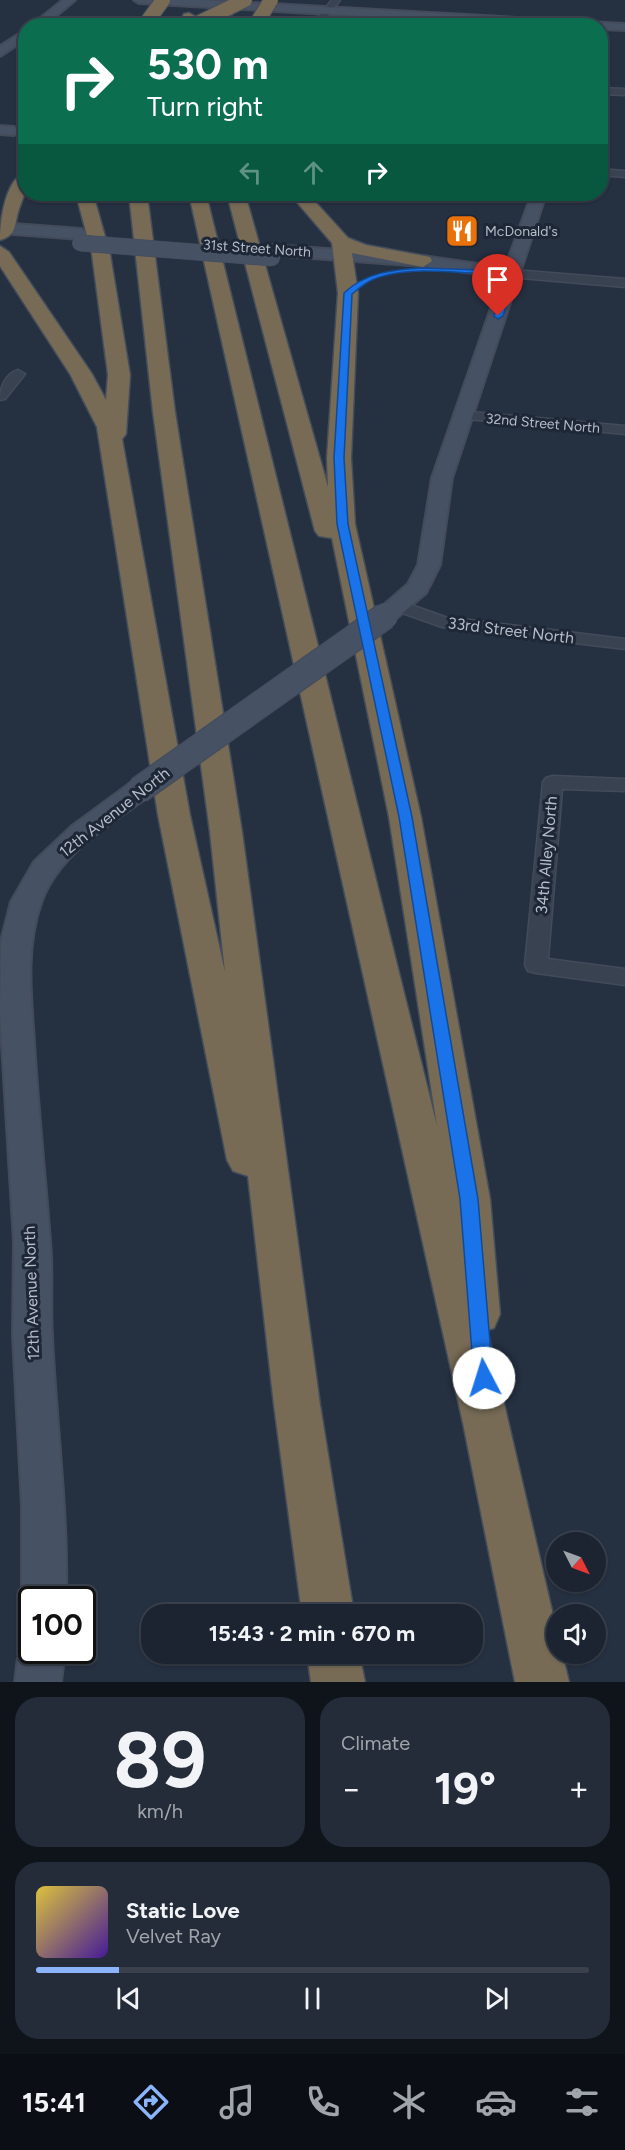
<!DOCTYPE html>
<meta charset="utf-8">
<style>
:root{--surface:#1c2431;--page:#252c39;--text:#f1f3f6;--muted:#a0a4ab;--line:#3a414d;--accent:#8bb4fa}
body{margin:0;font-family:Figtree,sans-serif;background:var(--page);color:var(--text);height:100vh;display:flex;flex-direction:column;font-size:22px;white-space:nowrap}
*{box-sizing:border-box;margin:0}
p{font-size:20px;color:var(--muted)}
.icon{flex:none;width:33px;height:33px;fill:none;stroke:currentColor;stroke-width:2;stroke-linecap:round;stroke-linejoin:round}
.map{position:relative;height:1682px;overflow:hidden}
.side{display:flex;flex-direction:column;gap:15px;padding:15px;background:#0f141b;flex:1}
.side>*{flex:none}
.hud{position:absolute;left:18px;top:18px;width:590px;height:183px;border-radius:24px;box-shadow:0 2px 4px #0004,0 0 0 2px var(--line);background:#0b6e4f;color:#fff;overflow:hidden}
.needle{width:39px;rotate:132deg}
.tools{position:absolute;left:546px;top:1532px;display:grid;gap:12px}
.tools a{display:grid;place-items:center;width:60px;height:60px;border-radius:50%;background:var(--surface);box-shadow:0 2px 4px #0004,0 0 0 2px var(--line);font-size:30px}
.speed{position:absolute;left:18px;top:1586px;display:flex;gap:12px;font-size:30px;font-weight:700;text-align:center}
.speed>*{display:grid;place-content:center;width:78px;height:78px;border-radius:50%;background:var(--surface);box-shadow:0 2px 4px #0004,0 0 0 2px var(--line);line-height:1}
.speed .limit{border:3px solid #111;border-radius:9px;background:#fff;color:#111}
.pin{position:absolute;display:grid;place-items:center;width:51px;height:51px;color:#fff;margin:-62px -26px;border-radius:50% 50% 50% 0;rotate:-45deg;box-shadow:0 0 6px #0007}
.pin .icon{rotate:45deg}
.me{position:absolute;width:66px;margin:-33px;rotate:355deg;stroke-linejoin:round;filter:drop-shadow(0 0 4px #0008)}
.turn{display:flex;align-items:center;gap:21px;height:126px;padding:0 30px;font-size:27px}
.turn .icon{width:78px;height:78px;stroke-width:2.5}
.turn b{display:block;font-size:42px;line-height:51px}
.lanes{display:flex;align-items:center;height:57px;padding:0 30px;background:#0003;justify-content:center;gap:30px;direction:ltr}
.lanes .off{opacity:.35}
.big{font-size:45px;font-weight:700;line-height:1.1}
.side .tile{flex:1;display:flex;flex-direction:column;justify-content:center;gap:9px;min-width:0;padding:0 21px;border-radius:24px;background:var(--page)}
.side .dial{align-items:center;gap:0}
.dial b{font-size:78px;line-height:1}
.song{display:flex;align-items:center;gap:18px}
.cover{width:72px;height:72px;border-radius:9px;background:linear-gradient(135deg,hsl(50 70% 55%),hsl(260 70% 35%))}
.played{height:6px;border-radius:3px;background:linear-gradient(90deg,var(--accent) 15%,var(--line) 15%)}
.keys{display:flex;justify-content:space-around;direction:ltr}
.heat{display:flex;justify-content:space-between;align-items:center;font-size:33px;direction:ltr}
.side .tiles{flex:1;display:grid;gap:15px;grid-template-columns:1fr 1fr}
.tile:last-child{grid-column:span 2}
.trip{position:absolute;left:141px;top:1604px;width:342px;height:60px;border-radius:24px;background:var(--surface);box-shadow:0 2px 4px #0004,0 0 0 2px var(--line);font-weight:700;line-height:60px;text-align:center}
.tabs{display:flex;height:96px;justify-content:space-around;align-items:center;background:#0b0e14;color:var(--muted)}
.tabs .icon{width:42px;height:42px}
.tabs .selected{color:var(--accent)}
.tabs b{font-size:27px;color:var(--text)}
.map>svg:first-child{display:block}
</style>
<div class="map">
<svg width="625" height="1682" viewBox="0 0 625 1682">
<rect width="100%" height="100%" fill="#253041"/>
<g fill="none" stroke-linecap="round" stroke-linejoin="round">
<defs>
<g id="street">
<path d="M 332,0 L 340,0 L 320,26 L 311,26 Z"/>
<path d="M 600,88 L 625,89 L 625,95 L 600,94 Z"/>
<path d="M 600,169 L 625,171 L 625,177 L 600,175 Z"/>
<path d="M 513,270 L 625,279 L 625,287 L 509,277 L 509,271 Z"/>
<path d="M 18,370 L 25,374 L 5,399 L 0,400 C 0,388 5,374 18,370 Z"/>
<path d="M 461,411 L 625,426 L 625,434 L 456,418 L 454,415 Z"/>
<path d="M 400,601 L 445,617 L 625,639 L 625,649 L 442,627 L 394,610 L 391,606 Z"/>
<path d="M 553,776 L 625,779 L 625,791 L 562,789 L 548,959 L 625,969 L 625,985 L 536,973 L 528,971 L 525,965 L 543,782 L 546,778 Z"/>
</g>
<g id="secondary">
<path d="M 63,0 L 75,0 L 44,26 L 31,26 Z"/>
<path d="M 134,0 L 199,0 L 625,24 L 625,30 L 600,29 L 600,26 L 536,26 L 139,3 Z"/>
<path d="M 26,30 L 26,39 L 0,56 L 0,46 Z"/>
<path d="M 0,126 L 14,127 L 21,131 L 14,135 L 0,134 Z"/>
<path d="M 532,194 L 546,194 L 452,478 L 440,565 L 426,593 L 393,621 L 377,621 L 373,616 L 377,611 L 408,584 L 418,565 L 432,478 L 502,277 L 423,266 L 271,255 L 263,250 L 271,245 L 423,256 L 505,268 Z"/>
<path d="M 0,223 L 81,229 L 89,234 L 81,239 L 0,233 Z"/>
<path d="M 139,782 L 149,784 L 153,790 L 149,796 C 109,825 58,854 41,903 C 25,948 31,996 34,1042 C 38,1109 45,1175 50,1241 C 53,1273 50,1305 52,1336 C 56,1424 68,1511 66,1599 L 32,1599 L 32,1616 L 28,1615 L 22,1599 L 22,1506 L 13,1336 L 14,1242 L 0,1012 L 1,941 L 11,902 L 34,862 L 72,826 L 129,784 Z"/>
<path d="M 32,1632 L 32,1650 L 65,1650 L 61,1682 L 15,1682 L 19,1650 L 26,1634 Z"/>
</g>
<g id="highway">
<path d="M 189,13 L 196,17 L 191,26 L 178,26 L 184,14 Z"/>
<path d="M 229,15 L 236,19 L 233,26 L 220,26 L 224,16 Z"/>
<path d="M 271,18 L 278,22 L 276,26 L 263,26 L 266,19 Z"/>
<path d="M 26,173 C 26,193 25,192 19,209 C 14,223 18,235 0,240 C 0,222 5,178 26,173 Z"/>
<path d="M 76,194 L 93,194 L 110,254 L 130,375 L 126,434 L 122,439 L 190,815 L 225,972 L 210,832 L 153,412 L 129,194 L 147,194 L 175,412 L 242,832 L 320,1405 L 354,1614 L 302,1614 L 274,1405 L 248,1176 L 233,1171 L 227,1160 L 158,815 L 97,427 L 70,374 L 0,266 L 0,246 L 9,252 L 92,374 L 106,400 L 108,375 L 92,254 Z"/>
<path d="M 189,194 L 206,194 L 437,1126 L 389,817 L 332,538 L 319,536 L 315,531 L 227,194 L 245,194 L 328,487 L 327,458 L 338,293 L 332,243 L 290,194 L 308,194 L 348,238 L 366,245 L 430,257 L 432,261 L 423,267 L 352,253 L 358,293 L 351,458 L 355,524 L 421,817 L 490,1199 L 500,1314 L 494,1328 L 487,1330 L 556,1628 L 556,1653 L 562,1653 L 569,1682 L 515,1682 L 463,1423 Z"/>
<path d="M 307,1653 L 359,1653 L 365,1682 L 311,1682 Z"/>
</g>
</defs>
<!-- street casing -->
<use href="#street" stroke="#434b5a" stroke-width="3"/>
<!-- secondary casing -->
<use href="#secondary" stroke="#434b5a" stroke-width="4"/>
<!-- highway casing -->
<use href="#highway" stroke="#444d5b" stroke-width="3"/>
<!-- street -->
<use href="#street" fill="#394251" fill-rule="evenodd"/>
<!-- secondary -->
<use href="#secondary" fill="#475164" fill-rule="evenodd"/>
<!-- highway -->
<use href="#highway" fill="#776b56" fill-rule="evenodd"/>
<defs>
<path id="secondary-bridge-far1" d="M 80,243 L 272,258"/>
<path id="secondary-bridge" d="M 139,790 L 385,616"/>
<g id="highway-bridge">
<path d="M 144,26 L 163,0"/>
<path d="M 192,26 L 245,0"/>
<path d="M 255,26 L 271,0"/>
</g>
</defs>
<!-- secondary-bridge-far1 casing -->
<use href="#secondary-bridge-far1" stroke="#434b5a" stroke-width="17" stroke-linecap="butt"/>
<!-- secondary-bridge casing -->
<use href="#secondary-bridge" stroke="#434b5a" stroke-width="28" stroke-linecap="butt"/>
<!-- highway-bridge casing -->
<use href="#highway-bridge" stroke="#444d5b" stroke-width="16" stroke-linecap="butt"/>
<!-- secondary-bridge-far1 -->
<use href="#secondary-bridge-far1" stroke="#475164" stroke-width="16"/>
<!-- secondary-bridge -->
<use href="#secondary-bridge" stroke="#475164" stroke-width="26"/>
<!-- highway-bridge -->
<use href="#highway-bridge" stroke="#776b56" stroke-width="14"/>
</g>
<!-- route -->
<path fill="#1a73e8" stroke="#114b97" stroke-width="1.5" d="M 421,268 L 513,271 L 517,274 L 503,316 L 498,319 L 494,316 L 508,276 C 469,274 408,264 372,280 C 365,283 358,289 352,294 L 344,458 L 348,524 L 412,817 L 478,1199 L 493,1378 L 490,1384 L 484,1387 L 477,1384 L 474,1378 L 460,1199 L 399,817 L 337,524 L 334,458 L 344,293 C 366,272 393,270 421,268 Z"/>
<!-- icons -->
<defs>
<symbol id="restaurant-square" viewBox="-11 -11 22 22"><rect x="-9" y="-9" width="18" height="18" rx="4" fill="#e8710a" stroke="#1e2736"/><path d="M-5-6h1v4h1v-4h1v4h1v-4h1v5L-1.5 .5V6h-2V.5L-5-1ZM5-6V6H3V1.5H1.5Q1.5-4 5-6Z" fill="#fff"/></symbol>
</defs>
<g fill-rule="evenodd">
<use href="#restaurant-square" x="443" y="212" width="38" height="38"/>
</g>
<g text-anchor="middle" stroke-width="6" stroke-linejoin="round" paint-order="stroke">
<!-- far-poi labels -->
<g font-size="14" fill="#b6bdcb" stroke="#1e2736" text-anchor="start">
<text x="485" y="236">McDonald's</text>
</g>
<!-- far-street labels -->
<g font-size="14" fill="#b6bdcb" stroke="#1e2736">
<text transform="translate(257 248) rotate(4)" y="5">31st Street North</text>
<text transform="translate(543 423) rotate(5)" y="5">32nd Street North</text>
</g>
<!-- street labels -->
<g font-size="16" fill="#b6bdcb" stroke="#1e2736">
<text transform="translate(511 630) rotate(7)" y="6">33rd Street North</text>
<text transform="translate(114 812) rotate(-38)" y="6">12th Avenue North</text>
<text transform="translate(546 855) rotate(-85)" y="6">34th Alley North</text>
<text transform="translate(31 1293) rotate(-92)" y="6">12th Avenue North</text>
</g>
</g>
</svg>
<div class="tools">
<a><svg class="needle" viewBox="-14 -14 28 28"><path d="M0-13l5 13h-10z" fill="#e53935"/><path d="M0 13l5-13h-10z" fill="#a0a4ab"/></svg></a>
<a><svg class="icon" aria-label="sound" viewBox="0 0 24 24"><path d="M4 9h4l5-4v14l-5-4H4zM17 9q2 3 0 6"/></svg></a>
</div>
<div class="speed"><div class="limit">100</div></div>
<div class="pin" style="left:498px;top:316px;background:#d93025"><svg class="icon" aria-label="arrive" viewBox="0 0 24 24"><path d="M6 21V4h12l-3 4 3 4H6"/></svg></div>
<svg class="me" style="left:484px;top:1378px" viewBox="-20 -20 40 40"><circle r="19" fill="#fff"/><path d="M0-13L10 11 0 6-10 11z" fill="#1a73e8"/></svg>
<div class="trip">15:43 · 2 min · 670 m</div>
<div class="hud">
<div class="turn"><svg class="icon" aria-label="right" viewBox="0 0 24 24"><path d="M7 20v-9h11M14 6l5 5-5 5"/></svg><div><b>530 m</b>Turn right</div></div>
<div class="lanes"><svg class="icon off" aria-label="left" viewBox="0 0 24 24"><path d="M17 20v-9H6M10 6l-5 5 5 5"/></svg><svg class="icon off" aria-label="ahead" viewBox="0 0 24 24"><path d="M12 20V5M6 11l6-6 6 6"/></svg><svg class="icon" aria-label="right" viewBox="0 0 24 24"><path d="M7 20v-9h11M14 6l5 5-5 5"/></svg></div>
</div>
</div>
<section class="side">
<div class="tiles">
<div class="tile dial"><b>89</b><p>km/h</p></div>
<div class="tile"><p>Climate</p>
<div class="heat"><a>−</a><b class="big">19°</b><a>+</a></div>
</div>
<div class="tile">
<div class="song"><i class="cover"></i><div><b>Static Love</b><p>Velvet Ray</p></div></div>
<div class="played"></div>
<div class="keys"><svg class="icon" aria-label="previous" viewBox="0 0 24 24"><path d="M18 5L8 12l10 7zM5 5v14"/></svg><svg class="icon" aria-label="pause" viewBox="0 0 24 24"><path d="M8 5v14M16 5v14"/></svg><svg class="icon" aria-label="next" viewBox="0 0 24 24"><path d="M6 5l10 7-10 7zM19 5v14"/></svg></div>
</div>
</div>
</section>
<nav class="tabs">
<b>15:41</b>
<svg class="icon selected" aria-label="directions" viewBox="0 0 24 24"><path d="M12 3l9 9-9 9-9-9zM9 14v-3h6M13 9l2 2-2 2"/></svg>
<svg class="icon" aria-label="music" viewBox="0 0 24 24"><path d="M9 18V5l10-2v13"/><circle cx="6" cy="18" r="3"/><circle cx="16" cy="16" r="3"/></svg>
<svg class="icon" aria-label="phone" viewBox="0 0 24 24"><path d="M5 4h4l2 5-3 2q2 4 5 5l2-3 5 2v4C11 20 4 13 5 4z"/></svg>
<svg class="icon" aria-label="climate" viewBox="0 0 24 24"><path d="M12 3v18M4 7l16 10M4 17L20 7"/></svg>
<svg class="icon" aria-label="car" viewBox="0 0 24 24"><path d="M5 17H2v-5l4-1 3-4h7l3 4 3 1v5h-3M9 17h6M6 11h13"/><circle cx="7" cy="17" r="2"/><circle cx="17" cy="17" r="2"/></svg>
<svg class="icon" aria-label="filters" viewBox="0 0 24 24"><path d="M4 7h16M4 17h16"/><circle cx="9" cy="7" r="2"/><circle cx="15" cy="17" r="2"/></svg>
</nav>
